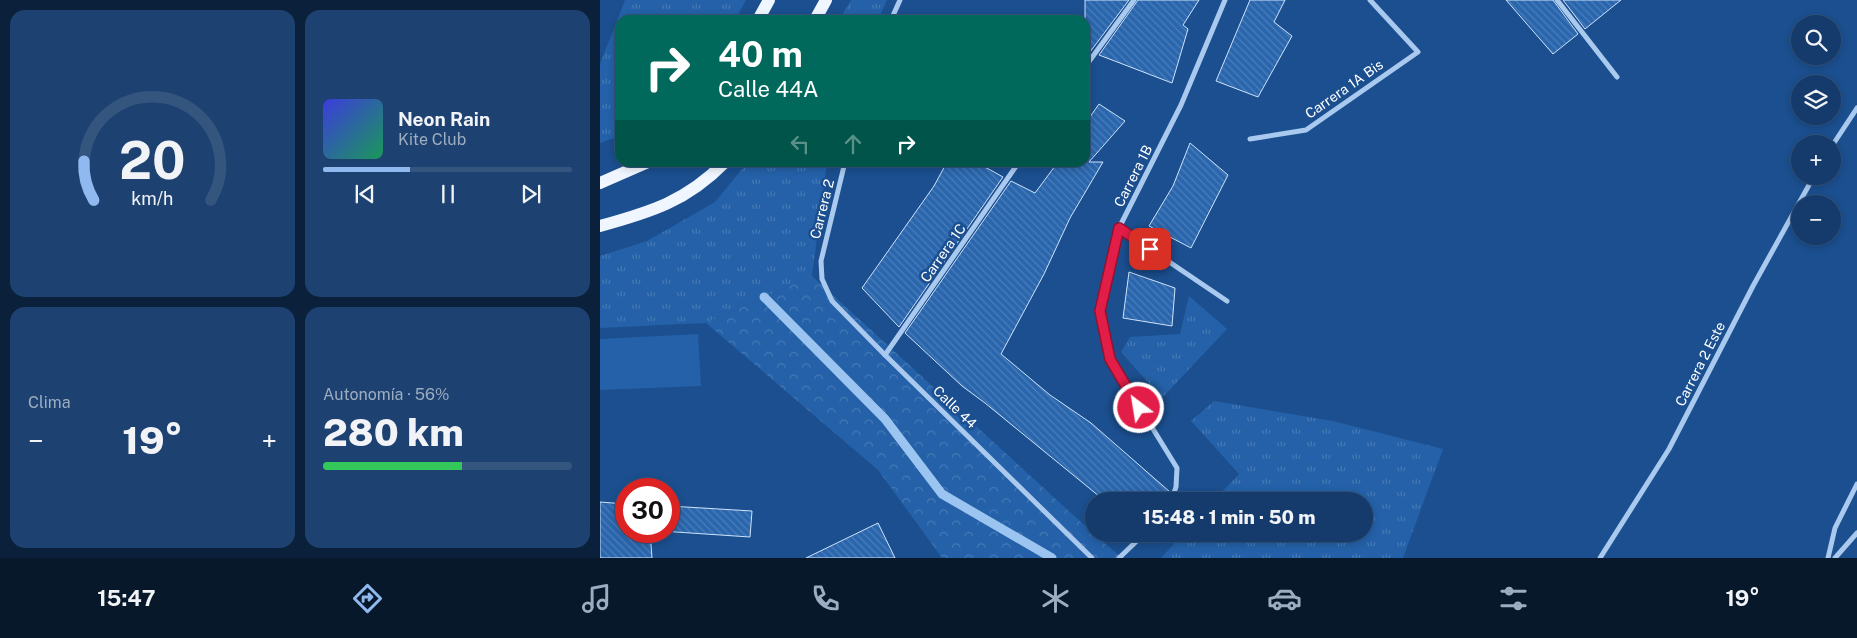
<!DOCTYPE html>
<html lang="es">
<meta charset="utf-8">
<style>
:root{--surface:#143b6b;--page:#1d4271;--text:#f1f3f6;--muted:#9dadc1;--line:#33557e;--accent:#90b9f0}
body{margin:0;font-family:"Public Sans",sans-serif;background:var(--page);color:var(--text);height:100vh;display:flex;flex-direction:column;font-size:19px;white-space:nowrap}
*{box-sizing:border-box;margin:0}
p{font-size:16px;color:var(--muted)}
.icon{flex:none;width:28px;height:28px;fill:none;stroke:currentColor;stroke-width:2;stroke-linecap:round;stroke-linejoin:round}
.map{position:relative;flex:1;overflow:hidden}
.details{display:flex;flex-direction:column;gap:10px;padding:10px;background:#0b203b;width:600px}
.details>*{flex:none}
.top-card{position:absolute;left:15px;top:15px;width:475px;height:152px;border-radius:15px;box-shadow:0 2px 8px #0003,0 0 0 1px var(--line);background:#00695c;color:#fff;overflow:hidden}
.fabs{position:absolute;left:1191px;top:15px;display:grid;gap:10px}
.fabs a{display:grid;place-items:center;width:50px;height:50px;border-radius:50%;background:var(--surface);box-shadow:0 2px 8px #0003,0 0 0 1px var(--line);font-size:25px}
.speed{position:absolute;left:15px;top:478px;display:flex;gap:10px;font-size:25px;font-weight:700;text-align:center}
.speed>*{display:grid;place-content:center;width:65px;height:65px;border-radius:50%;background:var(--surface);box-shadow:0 2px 8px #0003,0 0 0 1px var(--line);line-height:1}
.speed .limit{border:8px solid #d22;background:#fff;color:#111}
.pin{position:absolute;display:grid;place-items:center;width:42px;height:42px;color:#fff;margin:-21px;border-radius:10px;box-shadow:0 2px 8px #0006}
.me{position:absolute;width:55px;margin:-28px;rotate:329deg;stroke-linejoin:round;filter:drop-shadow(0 0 4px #0008)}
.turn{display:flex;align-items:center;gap:18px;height:105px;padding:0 20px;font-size:22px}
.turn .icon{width:65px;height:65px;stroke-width:2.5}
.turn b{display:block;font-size:35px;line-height:42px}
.lanes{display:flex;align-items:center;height:48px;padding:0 20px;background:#0003;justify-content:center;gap:25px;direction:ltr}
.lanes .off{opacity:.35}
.big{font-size:38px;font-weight:800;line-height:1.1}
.details .tile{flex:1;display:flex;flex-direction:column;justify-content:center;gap:8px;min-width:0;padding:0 18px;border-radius:15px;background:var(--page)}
.details .dial{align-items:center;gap:0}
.dial svg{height:130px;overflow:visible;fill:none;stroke:var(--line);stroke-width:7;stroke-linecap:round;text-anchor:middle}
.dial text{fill:var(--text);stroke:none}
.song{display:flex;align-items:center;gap:15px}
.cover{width:60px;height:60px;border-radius:8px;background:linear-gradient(135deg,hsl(240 70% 55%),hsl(150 70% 35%))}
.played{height:5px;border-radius:2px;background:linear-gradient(90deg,var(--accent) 35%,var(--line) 35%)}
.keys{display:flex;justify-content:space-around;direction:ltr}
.heat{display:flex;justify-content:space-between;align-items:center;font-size:28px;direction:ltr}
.charge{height:8px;border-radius:4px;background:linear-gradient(90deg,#34c759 56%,var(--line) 0)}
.details .tiles{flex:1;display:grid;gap:10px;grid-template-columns:repeat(2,1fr)}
.trip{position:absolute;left:485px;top:492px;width:288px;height:50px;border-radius:25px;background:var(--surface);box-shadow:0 2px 8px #0003,0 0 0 1px var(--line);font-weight:800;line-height:50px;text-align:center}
.tabs{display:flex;height:80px;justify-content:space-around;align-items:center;background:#08182b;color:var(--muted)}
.tabs .icon{width:35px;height:35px}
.tabs .selected{color:var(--accent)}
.tabs b{font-size:22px;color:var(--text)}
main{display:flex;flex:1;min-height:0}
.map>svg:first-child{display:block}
</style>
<main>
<section class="details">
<div class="tiles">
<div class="tile dial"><svg viewBox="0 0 100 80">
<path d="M14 69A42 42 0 1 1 86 69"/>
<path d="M14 69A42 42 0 0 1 8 45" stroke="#90b9f0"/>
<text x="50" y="56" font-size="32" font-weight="700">20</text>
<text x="50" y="72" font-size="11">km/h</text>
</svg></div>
<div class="tile">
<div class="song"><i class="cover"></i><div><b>Neon Rain</b><p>Kite Club</p></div></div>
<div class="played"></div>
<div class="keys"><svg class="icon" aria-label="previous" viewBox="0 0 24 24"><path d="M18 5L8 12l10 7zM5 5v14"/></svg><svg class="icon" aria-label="pause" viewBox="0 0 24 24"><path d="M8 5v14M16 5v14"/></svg><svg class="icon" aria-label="next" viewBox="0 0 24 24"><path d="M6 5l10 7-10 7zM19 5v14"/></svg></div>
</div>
<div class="tile"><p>Clima</p>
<div class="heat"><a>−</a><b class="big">19°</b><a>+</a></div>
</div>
<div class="tile"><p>Autonomía · 56%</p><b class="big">280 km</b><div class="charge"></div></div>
</div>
</section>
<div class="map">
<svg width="1257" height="558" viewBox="0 0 1257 558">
<defs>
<pattern id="grass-tufts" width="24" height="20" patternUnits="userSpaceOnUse" patternTransform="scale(1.25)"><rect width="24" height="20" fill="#2461a8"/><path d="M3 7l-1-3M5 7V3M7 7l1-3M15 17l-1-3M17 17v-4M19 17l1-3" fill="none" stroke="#4579b5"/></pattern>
<pattern id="forest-crowns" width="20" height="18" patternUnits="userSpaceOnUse" patternTransform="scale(1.25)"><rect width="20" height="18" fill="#2461a8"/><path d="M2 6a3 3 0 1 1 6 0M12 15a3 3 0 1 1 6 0" fill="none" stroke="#4579b5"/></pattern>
<pattern id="building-back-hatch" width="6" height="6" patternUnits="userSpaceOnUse" patternTransform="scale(1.25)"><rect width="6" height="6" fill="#2a66ad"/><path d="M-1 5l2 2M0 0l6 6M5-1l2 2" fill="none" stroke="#4a7db9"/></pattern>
</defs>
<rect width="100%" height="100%" fill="#1b4f8f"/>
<!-- grass -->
<g fill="url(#grass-tufts)">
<path d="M 25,0 L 146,0 L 135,20 L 20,20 L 20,136 L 0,143 L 0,64 Z"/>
<path d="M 251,0 L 287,0 L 278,20 L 239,20 Z"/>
<path d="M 147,163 L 227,163 L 212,276 L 106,323 L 0,328 L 0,256 L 47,241 L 115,202 Z"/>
<path d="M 589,296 L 627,329 L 562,398 L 521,352 L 530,337 L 580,334 Z"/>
<path d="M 614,401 L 733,421 L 843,449 L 803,558 L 561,558 L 583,534 L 764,534 L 764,501 L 613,501 L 639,474 L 591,421 Z"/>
</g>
<!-- forest -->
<path fill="url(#forest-crowns)" d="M 212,276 L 494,534 L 522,558 L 342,558 L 278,470 L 106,323 Z"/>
<!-- pitch -->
<path fill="#2461a8" d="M 98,334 L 101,386 L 0,390 L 0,339 Z"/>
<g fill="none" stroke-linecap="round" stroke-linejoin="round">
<!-- stream -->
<path stroke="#9cc4f0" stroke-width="9" d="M 164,297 L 285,419 L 342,494 L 452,558"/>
</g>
<!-- building -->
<g fill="url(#building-back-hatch)" stroke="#cfe3fa">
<path d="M 485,0 L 529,0 L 490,52 L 485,50 Z"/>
<path d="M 538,0 L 599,0 L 583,25 L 588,29 L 572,83 L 499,55 Z"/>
<path d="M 650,0 L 685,0 L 674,22 L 692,36 L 658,97 L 616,81 Z"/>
<path d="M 906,0 L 953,0 L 978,34 L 953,54 Z"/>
<path d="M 963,0 L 1021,0 L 985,29 Z"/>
<path d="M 499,104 L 525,121 L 489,162 L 503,162 L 470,218 L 444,274 L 401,354 L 450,395 L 491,423 L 570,492 L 567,501 L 505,501 L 385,403 L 362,386 L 305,333 L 411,181 L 435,193 L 458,162 L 485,162 L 485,124 Z"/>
<path d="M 590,143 L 628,175 L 591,248 L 549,226 L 573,186 Z"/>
<path d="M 347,162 L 376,162 L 403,177 L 299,327 L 262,288 L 334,186 Z"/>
<path d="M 529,272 L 575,288 L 572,326 L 523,318 Z"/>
<path d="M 0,502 L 26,504 L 26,531 L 50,531 L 52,558 L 0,558 Z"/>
<path d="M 69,506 L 152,511 L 150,537 L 61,531 L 69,531 Z"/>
<path d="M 278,523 L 295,558 L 206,558 Z"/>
</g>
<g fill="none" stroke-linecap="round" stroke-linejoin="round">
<!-- minor -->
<g stroke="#a9c9ee" stroke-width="5">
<path d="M 957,0 L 1017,77"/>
<path d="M 291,20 L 300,0"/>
<path d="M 485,67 L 534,0"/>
<path d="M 650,139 L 706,130 L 818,52 L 770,0"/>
<path d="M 1232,146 L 1257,108"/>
<path d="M 245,162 L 221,261 L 222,279 L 232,301 L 285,355 L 492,558"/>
<path d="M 519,228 L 627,301"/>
<path d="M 285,355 L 419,162"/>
<path d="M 571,501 L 576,487 L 577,468 L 510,359 L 501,311 L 519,228 L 581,105 L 625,0"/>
<path d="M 519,558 L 544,534"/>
<path d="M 1000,558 L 1069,449 L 1153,286 L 1214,176"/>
<path d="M 1228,558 L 1235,528 L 1257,484"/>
<path d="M 1235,558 L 1257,533"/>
</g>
<!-- primary -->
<g stroke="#f0f6ff" stroke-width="12">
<path d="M 158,20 L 169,0"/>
<path d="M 215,20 L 226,0"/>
<path d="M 0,183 L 48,162"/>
<path d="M 0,226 C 51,212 87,201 125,162"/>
</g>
</g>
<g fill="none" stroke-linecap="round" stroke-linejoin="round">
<defs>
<path id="route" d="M 539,408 L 510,359 L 500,311 L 519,228 L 550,249"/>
</defs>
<!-- route casing -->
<use href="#route" stroke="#92132f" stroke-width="12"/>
<!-- route -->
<use href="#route" stroke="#e11d48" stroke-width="9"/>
</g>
<g text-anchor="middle" stroke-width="5" stroke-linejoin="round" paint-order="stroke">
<!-- street labels -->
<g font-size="14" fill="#fff" stroke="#1b4f8f">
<text transform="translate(744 89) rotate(-35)" y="5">Carrera 1A Bis</text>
<text transform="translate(533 176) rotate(-63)" y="5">Carrera 1B</text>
<text transform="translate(222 209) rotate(-76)" y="5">Carrera 2</text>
<text transform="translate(343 253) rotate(-55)" y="5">Carrera 1C</text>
<text transform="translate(1100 364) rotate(-63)" y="5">Carrera 2 Este</text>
<text transform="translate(355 407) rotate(44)" y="5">Calle 44</text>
</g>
</g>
</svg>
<div class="fabs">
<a><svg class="icon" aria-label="search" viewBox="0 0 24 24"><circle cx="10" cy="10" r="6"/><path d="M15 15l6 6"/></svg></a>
<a><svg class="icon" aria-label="layers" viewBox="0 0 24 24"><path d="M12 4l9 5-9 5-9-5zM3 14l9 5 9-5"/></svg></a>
<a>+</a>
<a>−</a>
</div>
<div class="speed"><div class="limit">30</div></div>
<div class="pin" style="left:550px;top:249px;background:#d93025"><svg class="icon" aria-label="arrive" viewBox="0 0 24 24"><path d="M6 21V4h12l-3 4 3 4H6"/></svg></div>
<svg class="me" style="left:539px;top:408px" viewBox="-20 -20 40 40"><circle r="17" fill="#e11d48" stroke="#fff" stroke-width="3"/><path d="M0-11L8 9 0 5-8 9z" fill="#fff"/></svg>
<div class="trip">15:48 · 1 min · 50 m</div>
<div class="top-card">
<div class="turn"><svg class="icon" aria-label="right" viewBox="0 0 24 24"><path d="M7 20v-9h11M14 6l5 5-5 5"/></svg><div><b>40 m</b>Calle 44A</div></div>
<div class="lanes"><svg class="icon off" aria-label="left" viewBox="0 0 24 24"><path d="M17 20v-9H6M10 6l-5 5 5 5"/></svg><svg class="icon off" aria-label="ahead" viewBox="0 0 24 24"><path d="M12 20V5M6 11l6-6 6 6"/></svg><svg class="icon" aria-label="right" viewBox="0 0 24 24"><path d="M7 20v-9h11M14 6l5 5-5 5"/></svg></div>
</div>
</div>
</main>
<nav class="tabs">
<b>15:47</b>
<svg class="icon selected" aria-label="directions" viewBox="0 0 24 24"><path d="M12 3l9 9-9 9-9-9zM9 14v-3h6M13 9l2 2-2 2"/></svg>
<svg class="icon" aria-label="music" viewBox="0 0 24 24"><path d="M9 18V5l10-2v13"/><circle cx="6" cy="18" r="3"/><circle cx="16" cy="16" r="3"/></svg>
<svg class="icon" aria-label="phone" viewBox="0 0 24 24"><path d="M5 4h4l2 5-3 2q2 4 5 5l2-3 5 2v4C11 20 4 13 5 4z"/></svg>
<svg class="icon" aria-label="climate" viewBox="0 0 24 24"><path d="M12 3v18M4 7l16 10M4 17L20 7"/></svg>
<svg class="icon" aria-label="car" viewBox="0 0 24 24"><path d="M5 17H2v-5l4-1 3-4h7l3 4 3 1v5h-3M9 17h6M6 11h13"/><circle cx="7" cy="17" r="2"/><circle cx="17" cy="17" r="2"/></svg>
<svg class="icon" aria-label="filters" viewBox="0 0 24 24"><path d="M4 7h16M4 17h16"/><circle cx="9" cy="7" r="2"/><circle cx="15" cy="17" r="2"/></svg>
<b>19°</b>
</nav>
